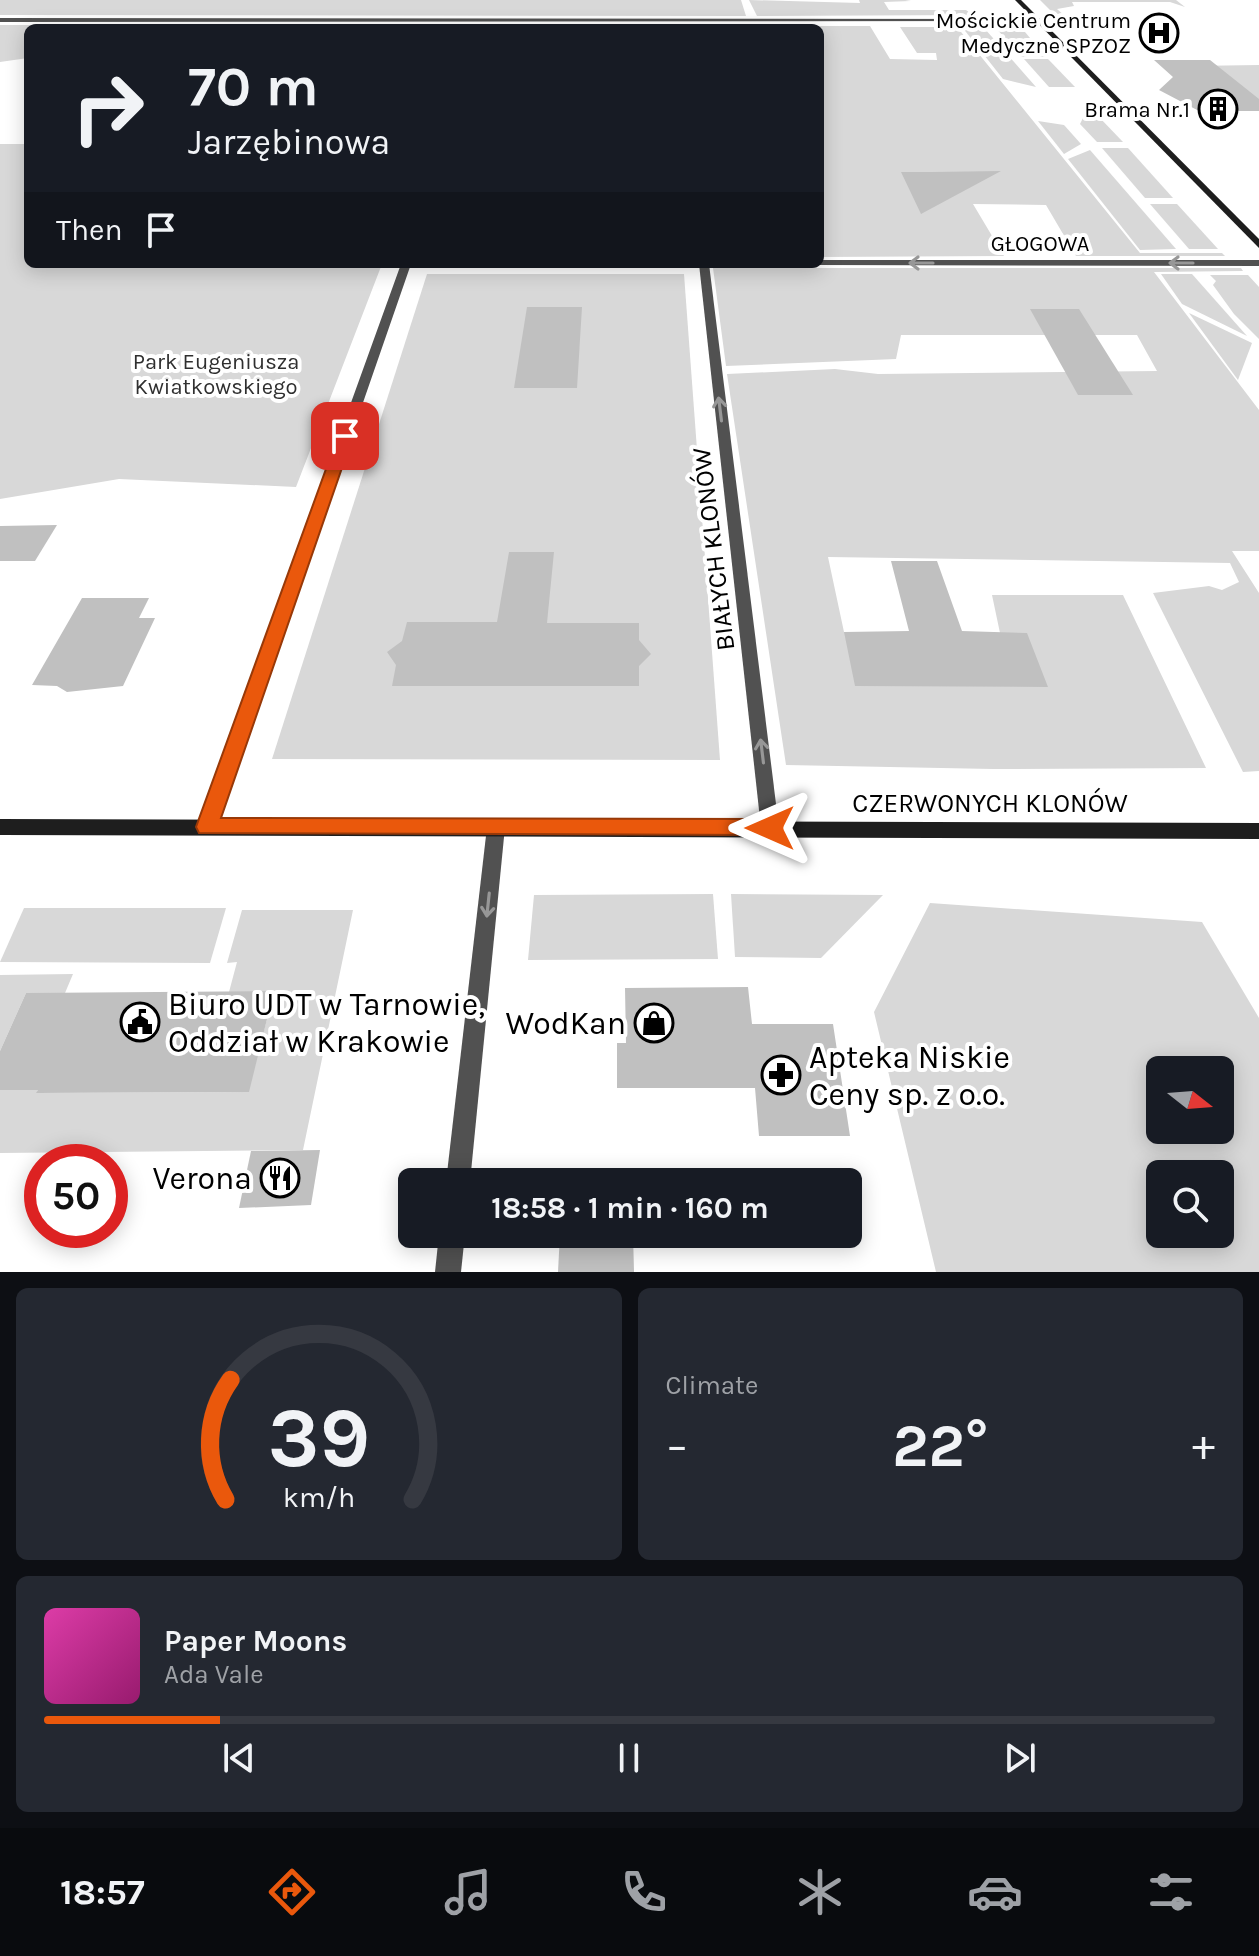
<!DOCTYPE html>
<meta charset="utf-8">
<style>
:root{--surface:#171b24;--page:#242831;--text:#f1f3f6;--muted:#9ea1a6;--line:#363941;--accent:#ea580c}
body{margin:0;font-family:Karla,sans-serif;background:var(--page);color:var(--text);height:100vh;display:flex;flex-direction:column;font-size:30px;white-space:nowrap}
*{box-sizing:border-box;margin:0}
p{font-size:26px;color:var(--muted)}
.icon{flex:none;width:44px;height:44px;fill:none;stroke:currentColor;stroke-width:2;stroke-linecap:round;stroke-linejoin:round}
.map{position:relative;height:1272px;overflow:hidden}
.drawer{display:flex;flex-direction:column;gap:16px;padding:16px;background:#0d0f14;flex:1}
.drawer>*{flex:none}
.banner{position:absolute;left:24px;top:24px;width:800px;height:244px;border-radius:12px;box-shadow:0 4px 20px #0003;background:#171b24;color:var(--text);overflow:hidden}
.needle{width:52px;rotate:107deg}
.buttons{position:absolute;left:1146px;top:1056px;display:grid;gap:16px}
.buttons a{display:grid;place-items:center;width:88px;height:88px;border-radius:12px;background:var(--surface);box-shadow:0 4px 20px #0003;font-size:40px}
.speed{position:absolute;left:24px;top:1144px;display:flex;gap:16px;font-size:40px;font-weight:700;text-align:center}
.speed>*{display:grid;place-content:center;width:104px;height:104px;border-radius:50%;background:var(--surface);box-shadow:0 4px 20px #0003;line-height:1}
.speed .limit{border:12px solid #d22;background:#fff;color:#111}
.pin{position:absolute;display:grid;place-items:center;width:68px;height:68px;color:#fff;margin:-34px;border-radius:16px;box-shadow:0 4px 12px #0006}
.me{position:absolute;width:88px;margin:-44px;rotate:270deg;stroke-linejoin:round;filter:drop-shadow(0 0 6px #0008)}
.turn{display:flex;align-items:center;gap:28px;height:168px;padding:0 32px;font-size:36px}
.turn .icon{width:104px;height:104px;stroke-width:2.5}
.turn b{display:block;font-size:56px;line-height:68px}
.then{display:flex;align-items:center;height:76px;padding:0 32px;background:#0003;gap:16px;font-size:30px}
.big{font-size:60px;font-weight:700;line-height:1.1}
.drawer .card{flex:1;display:flex;flex-direction:column;justify-content:center;gap:12px;min-width:0;padding:0 28px;border-radius:12px;background:var(--page)}
.drawer .dial{align-items:center;gap:0}
.dial svg{height:208px;overflow:visible;fill:none;stroke:var(--line);stroke-width:7;stroke-linecap:round;text-anchor:middle}
.dial text{fill:var(--text);stroke:none}
.song{display:flex;align-items:center;gap:24px}
.cover{width:96px;height:96px;border-radius:12px;background:linear-gradient(135deg,hsl(320 70% 55%),hsl(320 70% 35%))}
.played{height:8px;border-radius:4px;background:linear-gradient(90deg,var(--accent) 15%,var(--line) 15%)}
.keys{display:flex;justify-content:space-around;direction:ltr}
.heat{display:flex;justify-content:space-between;align-items:center;font-size:44px;direction:ltr}
.drawer .tiles{flex:1;display:grid;gap:16px;grid-template-columns:1fr 1fr}
.card:last-child{grid-column:span 2}
.trip{position:absolute;left:398px;top:1168px;width:464px;height:80px;border-radius:12px;background:var(--surface);box-shadow:0 4px 20px #0003;font-weight:700;line-height:80px;text-align:center}
.tab-bar{display:flex;height:128px;justify-content:space-around;align-items:center;background:#090b0e;color:var(--muted)}
.tab-bar .icon{width:56px;height:56px}
.tab-bar .on{color:var(--accent)}
.tab-bar b{font-size:36px;color:var(--text)}
.map>svg:first-child{display:block}
</style>
<div class="map">
<svg width="1259" height="1272" viewBox="0 0 1259 1272">
<rect width="100%" height="100%" fill="#fff"/>
<!-- green -->
<g fill="#d8d8d8" fill-rule="evenodd">
<path d="M 0,0 L 741,0 L 746,16 L 0,15 Z"/>
<path d="M 749,0 L 860,3 L 859,0 L 905,0 L 911,1 L 884,2 L 889,10 L 966,10 L 973,15 L 757,16 Z"/>
<path d="M 1040,0 L 1176,0 L 1185,7 L 1170,2 L 1072,2 L 1074,6 L 1057,9 L 1066,17 L 1080,19 L 1061,21 Z"/>
<path d="M 0,25 L 132,25 L 28,28 L 28,58 L 0,62 Z"/>
<path d="M 683,26 L 870,26 L 890,59 L 937,60 L 936,53 L 917,53 L 900,27 L 957,27 L 1140,253 L 1222,253 L 1225,256 L 1076,256 L 1046,205 L 973,204 L 1004,256 L 820,257 L 820,28 Z"/>
<path d="M 962,27 L 985,29 L 1036,87 L 1003,79 Z"/>
<path d="M 996,28 L 1025,32 L 1046,57 L 1021,57 Z"/>
<path d="M 1024,59 L 1048,59 L 1075,87 L 1049,87 Z"/>
<path d="M 1259,65 L 1259,100 L 1192,66 Z"/>
<path d="M 1098,116 L 1123,142 L 1097,142 L 1080,124 L 1083,118 Z"/>
<path d="M 1038,121 L 1064,125 L 1081,144 L 1064,154 Z"/>
<path d="M 0,144 L 28,144 L 28,264 L 382,264 L 296,487 L 119,479 L 0,499 Z"/>
<path d="M 1102,148 L 1128,148 L 1173,198 L 1145,198 Z"/>
<path d="M 1090,150 L 1176,249 L 1140,250 L 1068,159 Z"/>
<path d="M 1150,204 L 1177,204 L 1218,249 L 1189,249 Z"/>
<path d="M 713,268 L 1241,268 L 1243,271 L 1154,272 L 1259,410 L 1259,551 L 1232,551 L 1259,593 L 1259,771 L 1243,772 L 1153,593 L 1209,586 L 1222,590 L 1239,582 L 1230,563 L 828,557 L 844,632 L 1000,633 L 992,595 L 1123,595 L 1206,768 L 993,769 L 786,765 L 727,374 L 835,369 L 878,374 L 1157,371 L 1137,335 L 901,335 L 896,359 L 726,366 Z"/>
<path d="M 427,274 L 684,274 L 720,760 L 272,759 Z"/>
<path d="M 1161,274 L 1192,274 L 1247,336 L 1182,304 Z"/>
<path d="M 1210,275 L 1248,275 L 1259,287 L 1259,339 L 1234,314 L 1213,285 L 1216,281 Z"/>
<path d="M 1189,313 L 1252,343 L 1238,380 Z"/>
<path d="M 713,894 L 718,959 L 528,960 L 534,895 Z"/>
<path d="M 731,894 L 883,895 L 821,958 L 735,957 Z"/>
<path d="M 930,903 L 1202,922 L 1259,1018 L 1259,1272 L 936,1272 L 874,1012 ZM 1160,1070 L 1220,1070 L 1220,1130 L 1160,1130 ZM 1160,1174 L 1220,1174 L 1220,1234 L 1160,1234 Z"/>
<path d="M 24,908 L 226,908 L 210,963 L 0,962 Z"/>
<path d="M 242,910 L 353,910 L 303,1150 L 0,1153 L 0,1090 L 38,1090 L 37,1093 L 248,1092 L 274,992 L 229,992 L 237,962 L 227,963 Z"/>
<path d="M 73,974 L 65,993 L 26,993 L 0,1051 L 0,975 Z"/>
</g>
<!-- building -->
<g fill="#c0c0c0">
<path d="M 1154,60 L 1210,60 L 1259,99 L 1259,111 L 1199,111 L 1159,90 L 1173,77 Z"/>
<path d="M 1001,171 L 921,214 L 901,172 L 932,172 Z"/>
<path d="M 527,307 L 582,307 L 577,388 L 514,388 Z"/>
<path d="M 1030,309 L 1079,309 L 1133,395 L 1078,395 Z"/>
<path d="M 57,525 L 35,561 L 0,561 L 0,526 Z"/>
<path d="M 509,552 L 554,552 L 547,623 L 639,623 L 639,640 L 651,654 L 639,666 L 639,686 L 392,686 L 396,665 L 387,652 L 402,641 L 407,622 L 497,622 Z"/>
<path d="M 891,561 L 937,561 L 962,631 L 1027,633 L 1048,687 L 855,686 L 844,632 L 909,631 Z"/>
<path d="M 82,598 L 149,598 L 139,618 L 155,618 L 123,686 L 67,692 L 57,686 L 32,685 Z"/>
<path d="M 748,987 L 752,1024 L 833,1024 L 850,1136 L 759,1136 L 755,1088 L 617,1088 L 617,1043 L 626,1043 L 625,988 Z"/>
<path d="M 274,991 L 249,1092 L 36,1093 L 38,1090 L 0,1090 L 0,1051 L 26,993 Z"/>
<path d="M 320,1150 L 311,1205 L 239,1208 L 251,1151 Z"/>
<path d="M 560,1234 L 633,1234 L 634,1272 L 558,1272 Z"/>
</g>
<g fill="none" stroke-linecap="round" stroke-linejoin="round">
<!-- minor -->
<g fill="#515151" fill-rule="evenodd">
<path d="M 0,18 L 1039,19 L 1042,21 L 0,22 Z"/>
<path d="M 820,260 L 1259,260 L 1259,266 L 816,265 L 820,264 Z"/>
<path d="M 401,264 L 411,264 L 216,827 L 214,833 L 207,835 L 200,833 L 198,827 Z"/>
<path d="M 699,264 L 709,264 L 779,828 L 777,834 L 770,836 L 763,834 L 761,828 Z"/>
<path d="M 496,819 L 503,821 L 505,827 L 470,1182 L 446,1182 L 487,827 L 489,821 Z"/>
<path d="M 439,1234 L 465,1234 L 461,1272 L 435,1272 Z"/>
</g>
<!-- secondary -->
<g fill="#1e1e1e" fill-rule="evenodd">
<path d="M 1015,0 L 1021,0 L 1259,239 L 1259,248 Z"/>
<path d="M 0,819 L 1259,823 L 1259,839 L 0,835 Z"/>
</g>
</g>
<!-- one-way arrows -->
<defs><path id="oneway-shaft" d="M-6 0H5M1.5-3L5.5 0L1.5 3" fill="none" stroke-width="1.6" stroke-linecap="round" stroke-linejoin="round" transform="scale(2)"/></defs>
<g stroke="#979797">
<use href="#oneway-shaft" transform="translate(921 263) rotate(-180)"/>
<use href="#oneway-shaft" transform="translate(1181 263) rotate(180)"/>
<use href="#oneway-shaft" transform="translate(720 409) rotate(-97)"/>
<use href="#oneway-shaft" transform="translate(762 751) rotate(-97)"/>
<use href="#oneway-shaft" transform="translate(488 905) rotate(96)"/>
</g>
<!-- route -->
<path fill="#ea580c" stroke="#983908" stroke-width="2" d="M 345,432 L 353,436 L 221,818 L 770,819 L 778,822 L 781,828 L 778,835 L 199,833 L 196,827 L 338,436 Z"/>
<!-- icons -->
<defs>
<symbol id="hospital-ring" viewBox="-11 -11 22 22"><circle r="9.5" fill="#fff" stroke="#000" stroke-width="1.5"/><path d="M-5-5h3v3.5h4V-5h3V5h-3V1.5h-4V5h-3Z" fill="#000"/></symbol>
<symbol id="building-ring" viewBox="-11 -11 22 22"><circle r="9.5" fill="#fff" stroke="#000" stroke-width="1.5"/><path d="M-4-6H4V6H1V3H-1V6H-4ZM-2.5-4.3h1.7v1.8h-1.7ZM.8-4.3h1.7v1.8H.8ZM-2.5-1h1.7V.8h-1.7ZM.8-1h1.7V.8H.8Z" fill="#000"/></symbol>
<symbol id="civic-ring" viewBox="-11 -11 22 22"><circle r="9.5" fill="#fff" stroke="#000" stroke-width="1.5"/><path d="M-.6-6.5H3V-4.5H.6V-3L4-1V1h2V6H-6V1h2V-1L-.6-3ZM-1.2 2.5V6h2.4V2.5Z" fill="#000"/></symbol>
<symbol id="shop-ring" viewBox="-11 -11 22 22"><circle r="9.5" fill="#fff" stroke="#000" stroke-width="1.5"/><path d="M-5-2.5h2.3a2.7 3.5 0 0 1 5.4 0H5L5.5 6h-11ZM-1.5-2.5h3a1.5 2.3 0 0 0-3 0Z" fill="#000"/></symbol>
<symbol id="pharmacy-ring" viewBox="-11 -11 22 22"><circle r="9.5" fill="#fff" stroke="#000" stroke-width="1.5"/><path d="M-2-6h4v4h4v4h-4v4h-4v-4h-4v-4h4Z" fill="#000"/></symbol>
<symbol id="restaurant-ring" viewBox="-11 -11 22 22"><circle r="9.5" fill="#fff" stroke="#000" stroke-width="1.5"/><path d="M-5-6h1v4h1v-4h1v4h1v-4h1v5L-1.5 .5V6h-2V.5L-5-1ZM5-6V6H3V1.5H1.5Q1.5-4 5-6Z" fill="#000"/></symbol>
</defs>
<g fill-rule="evenodd">
<use href="#hospital-ring" x="1137" y="11" width="44" height="44"/>
<use href="#building-ring" x="1196" y="87" width="44" height="44"/>
<use href="#civic-ring" x="118" y="1000" width="44" height="44"/>
<use href="#shop-ring" x="632" y="1001" width="44" height="44"/>
<use href="#pharmacy-ring" x="759" y="1053" width="44" height="44"/>
<use href="#restaurant-ring" x="258" y="1156" width="44" height="44"/>
</g>
<g text-anchor="middle" stroke-width="8" stroke-linejoin="round" paint-order="stroke">
<!-- far-poi labels -->
<g font-size="22" fill="#000" stroke="#fff" text-anchor="end">
<text x="1131" y="28">Mościckie Centrum<tspan x="1131" dy="25">Medyczne SPZOZ</tspan></text>
<text x="1190" y="117">Brama Nr.1</text>
</g>
<!-- far-street labels -->
<g font-size="22" fill="#000" stroke="#fff">
<text x="1040" y="251">GŁOGOWA</text>
</g>
<!-- far-park labels -->
<g font-size="22" fill="#2f2f2f" stroke="#fff">
<text x="216" y="369">Park Eugeniusza<tspan x="216" dy="25">Kwiatkowskiego</tspan></text>
</g>
<!-- street labels -->
<g font-size="26" fill="#000" stroke="#fff">
<text transform="translate(713 549) rotate(-97)" y="9">BIAŁYCH KLONÓW</text>
<text x="990" y="812">CZERWONYCH KLONÓW</text>
</g>
<!-- near-poi labels -->
<g font-size="32" fill="#000" stroke="#fff" text-anchor="start">
<text x="168" y="1015">Biuro UDT w Tarnowie,<tspan x="168" dy="37">Oddział w Krakowie</tspan></text>
<text x="626" y="1034" text-anchor="end">WodKan</text>
<text x="809" y="1068">Apteka Niskie<tspan x="809" dy="37">Ceny sp. z o.o.</tspan></text>
<text x="252" y="1189" text-anchor="end">Verona</text>
</g>
</g>
</svg>
<div class="buttons">
<a><svg class="needle" viewBox="-14 -14 28 28"><path d="M0-13l5 13h-10z" fill="#e53935"/><path d="M0 13l5-13h-10z" fill="#9ea1a6"/></svg></a>
<a><svg class="icon" aria-label="search" viewBox="0 0 24 24"><circle cx="10" cy="10" r="6"/><path d="M15 15l6 6"/></svg></a>
</div>
<div class="speed"><div class="limit">50</div></div>
<div class="pin" style="left:345px;top:436px;background:#d93025"><svg class="icon" aria-label="arrive" viewBox="0 0 24 24"><path d="M6 21V4h12l-3 4 3 4H6"/></svg></div>
<svg class="me" style="left:770px;top:828px" viewBox="-20 -20 40 40"><path d="M0-17L14 15 0 8-14 15z" fill="#ea580c" stroke="#fff" stroke-width="4"/></svg>
<div class="trip">18:58 · 1 min · 160 m</div>
<div class="banner">
<div class="turn"><svg class="icon" aria-label="right" viewBox="0 0 24 24"><path d="M7 20v-9h11M14 6l5 5-5 5"/></svg><div><b>70 m</b>Jarzębinowa</div></div>
<div class="then">Then<svg class="icon" aria-label="arrive" viewBox="0 0 24 24"><path d="M6 21V4h12l-3 4 3 4H6"/></svg></div>
</div>
</div>
<section class="drawer">
<div class="tiles">
<div class="card dial"><svg viewBox="0 0 100 80">
<path d="M14 69A42 42 0 1 1 86 69"/>
<path d="M14 69A42 42 0 0 1 16 23" stroke="#ea580c"/>
<text x="50" y="56" font-size="32" font-weight="700">39</text>
<text x="50" y="72" font-size="11">km/h</text>
</svg></div>
<div class="card"><p>Climate</p>
<div class="heat"><a>−</a><b class="big">22°</b><a>+</a></div>
</div>
<div class="card">
<div class="song"><i class="cover"></i><div><b>Paper Moons</b><p>Ada Vale</p></div></div>
<div class="played"></div>
<div class="keys"><svg class="icon" aria-label="previous" viewBox="0 0 24 24"><path d="M18 5L8 12l10 7zM5 5v14"/></svg><svg class="icon" aria-label="pause" viewBox="0 0 24 24"><path d="M8 5v14M16 5v14"/></svg><svg class="icon" aria-label="next" viewBox="0 0 24 24"><path d="M6 5l10 7-10 7zM19 5v14"/></svg></div>
</div>
</div>
</section>
<nav class="tab-bar">
<b>18:57</b>
<svg class="icon on" aria-label="directions" viewBox="0 0 24 24"><path d="M12 3l9 9-9 9-9-9zM9 14v-3h6M13 9l2 2-2 2"/></svg>
<svg class="icon" aria-label="music" viewBox="0 0 24 24"><path d="M9 18V5l10-2v13"/><circle cx="6" cy="18" r="3"/><circle cx="16" cy="16" r="3"/></svg>
<svg class="icon" aria-label="phone" viewBox="0 0 24 24"><path d="M5 4h4l2 5-3 2q2 4 5 5l2-3 5 2v4C11 20 4 13 5 4z"/></svg>
<svg class="icon" aria-label="climate" viewBox="0 0 24 24"><path d="M12 3v18M4 7l16 10M4 17L20 7"/></svg>
<svg class="icon" aria-label="car" viewBox="0 0 24 24"><path d="M5 17H2v-5l4-1 3-4h7l3 4 3 1v5h-3M9 17h6M6 11h13"/><circle cx="7" cy="17" r="2"/><circle cx="17" cy="17" r="2"/></svg>
<svg class="icon" aria-label="filters" viewBox="0 0 24 24"><path d="M4 7h16M4 17h16"/><circle cx="9" cy="7" r="2"/><circle cx="15" cy="17" r="2"/></svg>
</nav>
